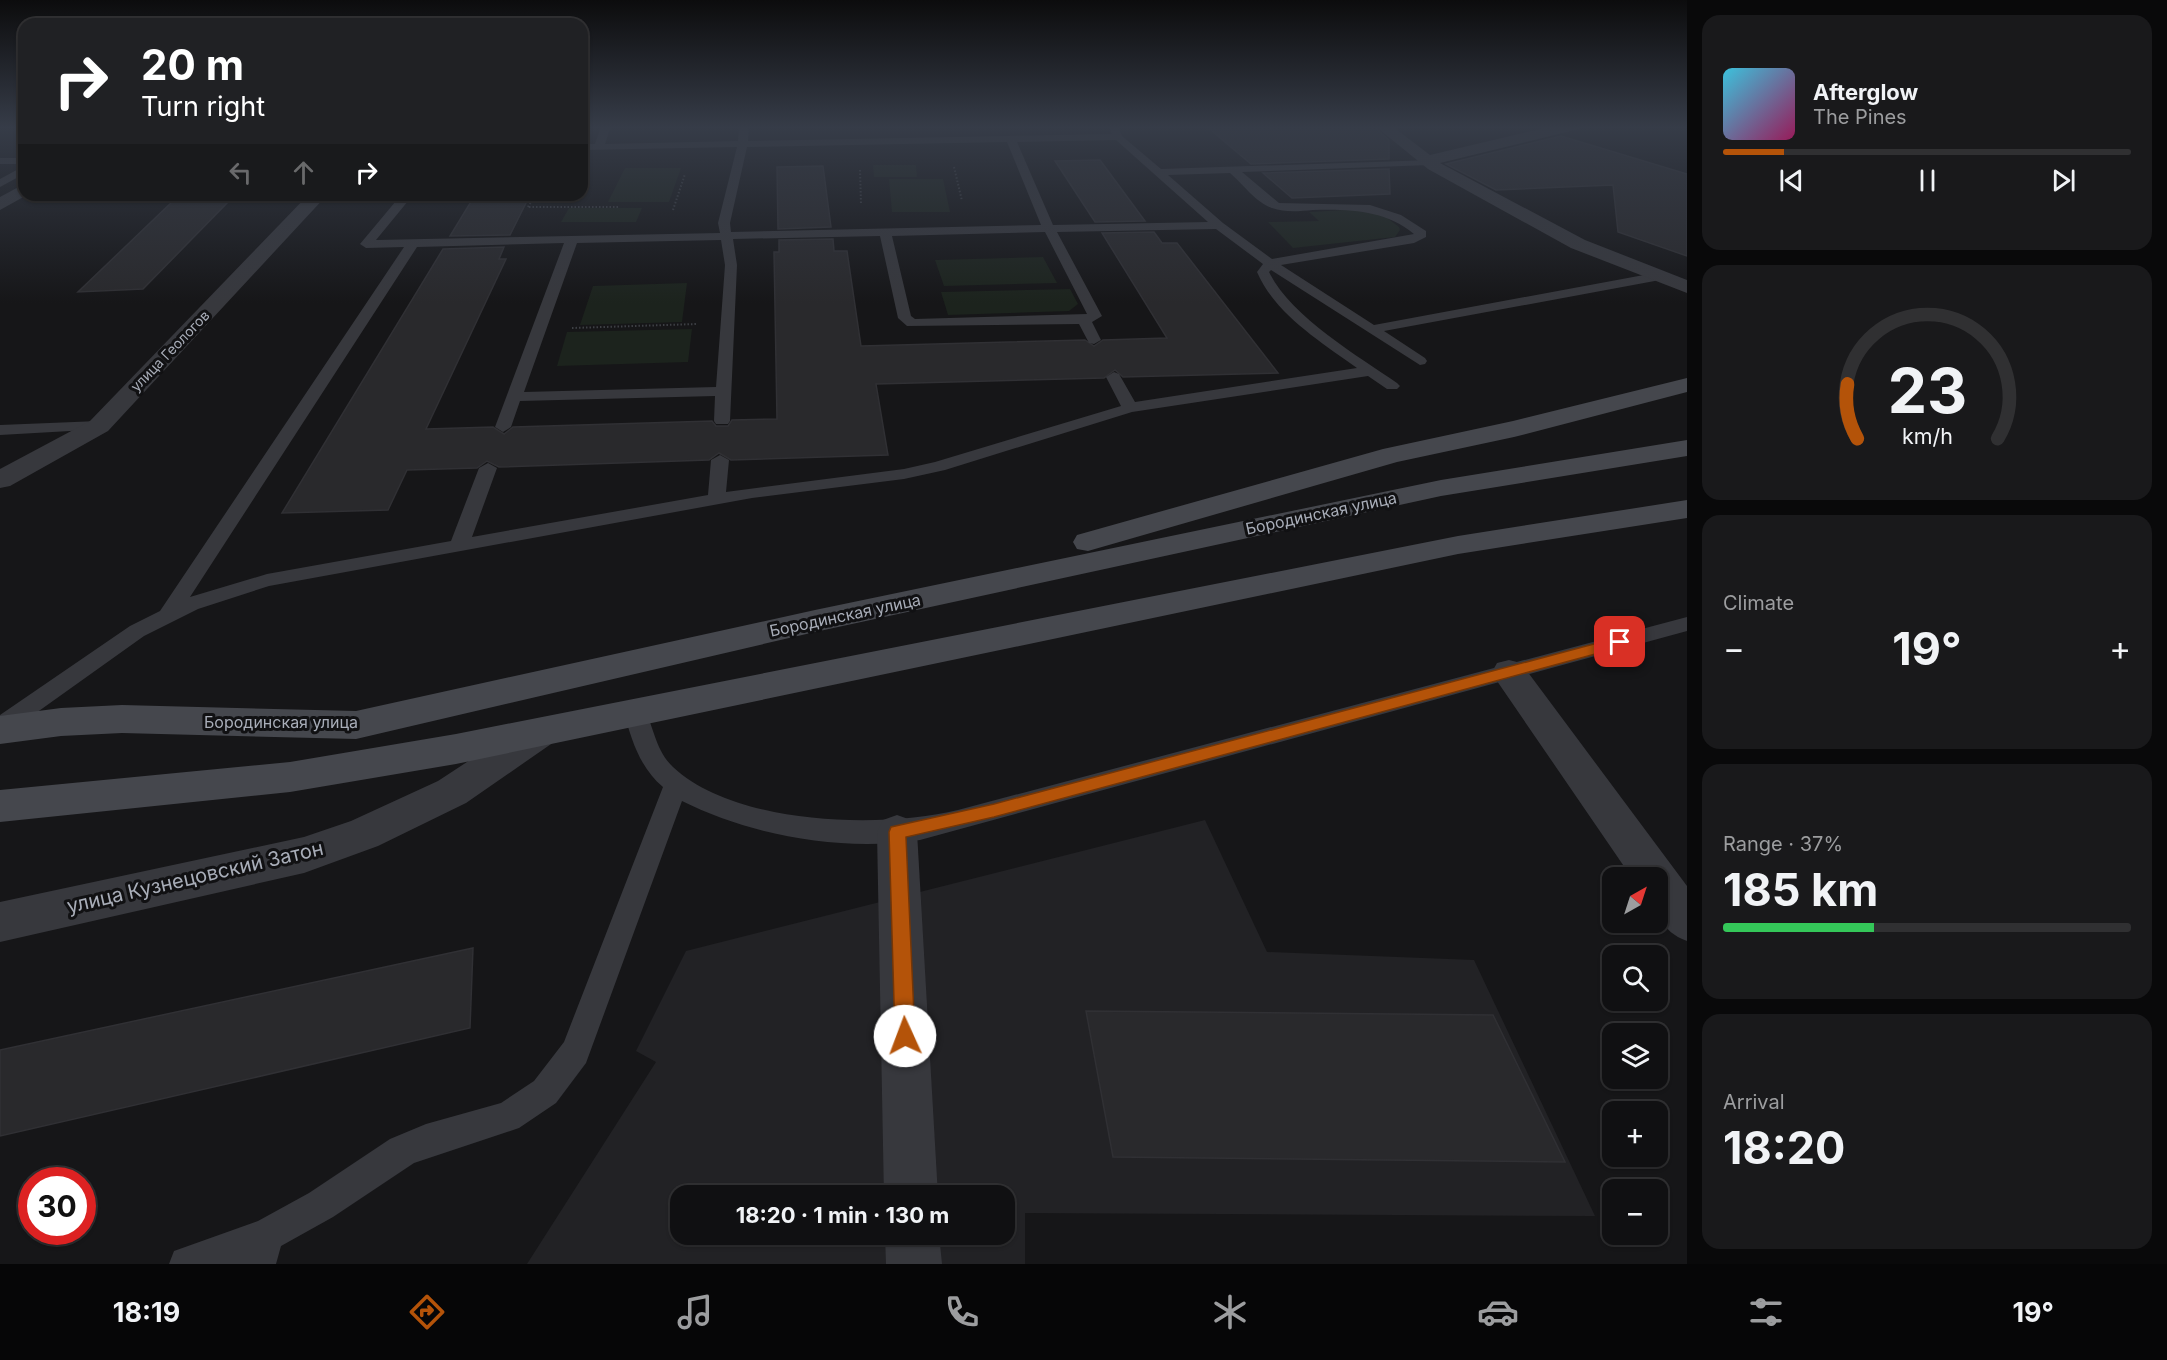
<!DOCTYPE html>
<meta charset="utf-8">
<style>
:root{--surface:#101012;--page:#19191b;--text:#f1f3f6;--muted:#9c9d9f;--line:#303032;--accent:#b45309}
body{margin:0;font-family:Inter,sans-serif;background:var(--page);color:var(--text);height:100vh;display:flex;flex-direction:column;font-size:22px;white-space:nowrap}
*{box-sizing:border-box;margin:0}
p{font-size:20px;color:var(--muted)}
.icon{flex:none;width:33px;height:33px;fill:none;stroke:currentColor;stroke-width:2;stroke-linecap:round;stroke-linejoin:round}
.map{position:relative;flex:1;overflow:hidden}
.drawer{display:flex;flex-direction:column;gap:15px;padding:15px;background:#09090a;width:480px}
.drawer>*{flex:none}
.top-card{position:absolute;left:18px;top:18px;width:570px;height:183px;border-radius:18px;box-shadow:0 2px 4px #0004,0 0 0 2px var(--line);background:#202124;color:#fff;overflow:hidden}
.needle{width:39px;rotate:39deg}
.controls{position:absolute;left:1602px;top:867px;display:grid;gap:12px}
.controls a{display:grid;place-items:center;width:66px;height:66px;border-radius:12px;background:var(--surface);box-shadow:0 2px 4px #0004,0 0 0 2px var(--line);font-size:30px}
.speed{position:absolute;left:18px;top:1167px;display:flex;gap:12px;font-size:30px;font-weight:700;text-align:center}
.speed>*{display:grid;place-content:center;width:78px;height:78px;border-radius:50%;background:var(--surface);box-shadow:0 2px 4px #0004,0 0 0 2px var(--line);line-height:1}
.speed .limit{border:9px solid #d22;background:#fff;color:#111}
.pin{position:absolute;display:grid;place-items:center;width:51px;height:51px;color:#fff;margin:-26px;border-radius:12px;box-shadow:0 3px 9px #0006}
.me{position:absolute;width:66px;margin:-33px;rotate:358deg;stroke-linejoin:round;filter:drop-shadow(0 0 4px #0008)}
.turn{display:flex;align-items:center;gap:21px;height:126px;padding:0 24px;font-size:27px}
.turn .icon{width:78px;height:78px;stroke-width:2.5}
.turn b{display:block;font-size:42px;line-height:51px}
.lanes{display:flex;align-items:center;height:57px;padding:0 24px;background:#0003;justify-content:center;gap:30px;direction:ltr}
.lanes .off{opacity:.35}
.big{font-size:45px;font-weight:700;line-height:1.1}
.drawer .widget{flex:1;display:flex;flex-direction:column;justify-content:center;gap:9px;min-width:0;padding:0 21px;border-radius:18px;background:var(--page)}
.drawer .dial{align-items:center;gap:0}
.dial svg{height:156px;overflow:visible;fill:none;stroke:var(--line);stroke-width:7;stroke-linecap:round;text-anchor:middle}
.dial text{fill:var(--text);stroke:none}
.song{display:flex;align-items:center;gap:18px}
.cover{width:72px;height:72px;border-radius:9px;background:linear-gradient(135deg,hsl(190 70% 55%),hsl(330 70% 35%))}
.played{height:6px;border-radius:3px;background:linear-gradient(90deg,var(--accent) 15%,var(--line) 15%)}
.keys{display:flex;justify-content:space-around;direction:ltr}
.heat{display:flex;justify-content:space-between;align-items:center;font-size:33px;direction:ltr}
.charge{height:9px;border-radius:4px;background:linear-gradient(90deg,#34c759 37%,var(--line) 0)}
.trip{position:absolute;left:670px;top:1185px;width:345px;height:60px;border-radius:18px;background:var(--surface);box-shadow:0 2px 4px #0004,0 0 0 2px var(--line);font-weight:700;line-height:60px;text-align:center}
.menu{display:flex;height:96px;justify-content:space-around;align-items:center;background:#060607;color:var(--muted)}
.menu .icon{width:42px;height:42px}
.menu .on{color:var(--accent)}
.menu b{font-size:27px;color:var(--text)}
main{display:flex;flex:1;min-height:0}
.map>svg:first-child{display:block}
</style>
<main>
<div class="map">
<svg width="1687" height="1264" viewBox="0 0 1687 1264">
<rect width="100%" height="100%" fill="#161618"/>
<!-- built -->
<path fill="#222225" fill-rule="evenodd" d="M 1205,820 L 1267,952 L 1474,960 L 1595,1216 L 1025,1213 L 1025,1264 L 527,1264 L 656,1062 L 636,1051 L 686,951 ZM 681,1196 L 1005,1196 L 1005,1234 L 681,1234 Z"/>
<!-- green -->
<g fill="#1c231d">
<path d="M 873,165 L 916,165 L 917,177 L 874,177 Z"/>
<path d="M 625,168 L 681,168 L 669,202 L 608,202 Z"/>
<path d="M 889,179 L 943,179 L 950,212 L 892,212 Z"/>
<path d="M 569,208 L 642,208 L 636,222 L 561,222 Z"/>
<path d="M 1362,209 L 1382,214 L 1399,227 L 1400,230 L 1395,237 L 1293,248 L 1268,222 L 1319,221 L 1309,212 Z"/>
<path d="M 1043,257 L 1057,283 L 944,286 L 935,260 Z"/>
<path d="M 687,283 L 682,322 L 580,325 L 593,286 Z"/>
<path d="M 1070,289 L 1078,304 L 1069,311 L 948,315 L 941,292 Z"/>
<path d="M 692,329 L 688,362 L 557,366 L 567,332 Z"/>
</g>
<!-- building -->
<g fill="#29292c" stroke="#303034" stroke-width="1.5">
<path d="M 1206,126 L 1373,126 L 1389,140 L 1389,159 L 1251,164 Z"/>
<path d="M 1561,136 L 1687,174 L 1687,256 L 1618,232 L 1613,185 L 1496,190 L 1446,164 Z"/>
<path d="M 1100,160 L 1145,221 L 1095,222 L 1055,161 Z"/>
<path d="M 823,166 L 831,227 L 778,229 L 777,167 Z"/>
<path d="M 1389,169 L 1390,194 L 1292,198 L 1263,173 Z"/>
<path d="M 475,195 L 530,195 L 510,235 L 450,236 Z"/>
<path d="M 231,199 L 143,289 L 78,292 L 173,201 Z"/>
<path d="M 1154,232 L 1162,243 L 1177,243 L 1278,373 L 1123,377 L 1115,370 L 1104,378 L 876,384 L 888,455 L 731,460 L 719,453 L 709,460 L 499,467 L 487,461 L 477,468 L 407,470 L 388,510 L 282,513 L 443,249 L 504,247 L 499,259 L 506,259 L 426,429 L 493,427 L 504,434 L 513,427 L 712,421 L 716,426 L 728,426 L 732,420 L 777,419 L 774,252 L 779,252 L 779,240 L 833,239 L 834,251 L 847,251 L 861,346 L 1085,340 L 1094,346 L 1103,340 L 1167,338 L 1102,233 Z"/>
<path d="M 473,948 L 470,1028 L 0,1136 L 0,1050 Z"/>
<path d="M 1086,1011 L 1493,1015 L 1565,1162 L 1113,1157 Z"/>
</g>
<g fill="none" stroke-linecap="round" stroke-linejoin="round">
<!-- path -->
<g stroke="#3d3f44" stroke-width="2" stroke-dasharray="1.5 2" stroke-linecap="butt">
<path d="M 954,167 L 962,201"/>
<path d="M 860,170 L 861,204"/>
<path d="M 528,207 L 535,195"/>
<path d="M 529,207 L 618,207"/>
<path d="M 673,210 L 685,174"/>
<path d="M 572,328 L 697,324"/>
</g>
<!-- lane -->
<g fill="#37383d" fill-rule="evenodd">
<path d="M 601,126 L 611,126 L 605,144 L 738,141 L 739,126 L 749,126 L 748,141 L 1112,134 L 1108,126 L 1118,126 L 1122,136 L 1161,169 L 1433,160 L 1434,162 L 1429,165 L 1242,172 L 1279,203 L 1370,205 L 1401,215 L 1426,231 L 1426,237 L 1414,243 L 1281,265 L 1374,325 L 1660,272 L 1666,276 L 1660,280 L 1384,331 L 1425,358 L 1427,361 L 1425,364 L 1420,365 L 1271,270 L 1269,272 C 1290,316 1358,356 1397,383 L 1400,386 L 1397,389 L 1387,389 L 1368,376 L 1132,412 L 945,470 L 904,479 L 752,498 L 269,586 L 198,609 L 144,636 L 8,733 L 0,736 L 0,715 L 130,626 L 160,611 L 404,247 L 366,248 L 360,244 L 401,195 L 413,195 L 376,240 L 720,233 L 718,223 L 737,147 L 582,150 L 582,144 L 595,144 ZM 1116,140 L 1208,222 L 1053,225 L 1017,142 ZM 1007,142 L 1041,225 L 731,232 L 730,223 L 747,147 ZM 1230,173 C 1243,184 1255,202 1272,208 C 1286,213 1300,211 1313,210 C 1350,209 1385,210 1414,234 L 1272,259 L 1223,223 L 1168,175 ZM 1216,229 L 1263,264 L 1257,272 C 1275,314 1321,342 1357,368 L 1135,402 L 1119,374 L 1114,372 L 1106,377 L 1121,406 L 935,462 L 904,469 L 726,492 L 729,460 L 720,455 L 711,460 L 708,495 L 472,537 L 497,468 L 488,463 L 479,468 L 451,541 L 267,574 L 190,597 L 417,247 L 564,243 L 495,427 L 503,432 L 511,427 L 520,401 L 715,396 L 714,421 L 716,424 L 728,424 L 730,421 L 737,265 L 733,239 L 880,236 L 898,318 L 907,326 L 1079,324 L 1089,343 L 1094,344 L 1101,340 L 1092,322 L 1102,316 L 1057,232 ZM 1045,232 L 1087,314 L 915,319 L 911,316 L 892,236 ZM 721,240 L 725,265 L 716,387 L 524,392 L 577,243 Z"/>
<rect x="0" y="158" width="24" height="6"/>
<path d="M 24,166 L 24,174 L 0,187 L 0,179 Z"/>
<path d="M 99,421 L 105,423 L 107,426 L 105,429 L 0,435 L 0,425 Z"/>
<path d="M 1687,617 L 1687,631 L 920,840 C 843,852 752,836 682,801 L 586,1063 L 556,1103 L 519,1128 L 414,1163 L 333,1217 L 281,1246 L 276,1264 L 169,1264 L 174,1251 L 258,1221 L 309,1193 L 390,1139 L 426,1124 L 501,1103 L 534,1081 L 564,1042 L 663,787 C 640,768 631,739 624,712 L 627,706 L 635,703 L 643,706 C 654,726 655,750 673,767 C 735,825 880,829 958,810 Z"/>
</g>
<!-- street -->
<g fill="#37383d" fill-rule="evenodd">
<path d="M 1375,126 L 1392,126 L 1430,155 L 1553,126 L 1581,126 L 1579,129 L 1440,163 L 1585,240 L 1687,280 L 1687,293 L 1571,248 L 1428,169 Z"/>
<path d="M 24,184 L 24,195 L 27,195 L 0,210 L 0,197 Z"/>
<path d="M 308,195 L 327,195 L 108,431 L 10,486 L 0,488 L 0,469 L 90,421 Z"/>
<path d="M 1509,660 L 1521,663 L 1687,886 L 1687,941 C 1655,929 1658,908 1658,878 L 1632,878 L 1497,681 L 1492,672 L 1497,663 Z"/>
<path d="M 541,718 L 554,722 L 559,732 L 554,742 L 466,803 L 378,846 L 304,873 L 0,942 L 0,902 L 304,837 L 351,821 L 438,781 L 528,722 Z"/>
<path d="M 897,815 L 911,820 L 917,832 L 938,1196 L 884,1196 L 877,832 L 883,820 Z"/>
<path d="M 885,1234 L 939,1234 L 942,1264 L 886,1264 Z"/>
</g>
<!-- secondary -->
<g fill="#45474d" fill-rule="evenodd">
<path d="M 1687,378 L 1687,392 L 1514,437 L 1397,462 L 1088,551 L 1077,549 L 1073,542 L 1077,535 L 1383,449 L 1513,421 Z"/>
<path d="M 1687,440 L 1687,456 L 1441,496 L 815,632 L 356,739 L 122,733 L 61,736 L 0,744 L 0,716 L 61,708 L 122,705 L 356,711 L 815,610 L 1441,480 Z"/>
<path d="M 1687,500 L 1687,518 L 1458,554 L 456,764 L 290,792 L 0,822 L 0,790 L 290,762 L 456,734 L 1458,536 Z"/>
</g>
</g>
<!-- sky -->
<linearGradient id="sky" x2="0" y2="1"><stop stop-color="#0c0c0d"/><stop offset="0.42" stop-color="#363c48"/><stop offset="1" stop-color="#363c48" stop-opacity="0"/></linearGradient>
<rect width="1687" height="303" fill="url(#sky)"/>
<!-- route -->
<path fill="#b45309" stroke="#753606" stroke-width="1.5" d="M 1620,637 L 1625,639 L 1625,646 L 994,817 L 906,837 L 915,1036 L 912,1043 L 905,1046 L 898,1043 L 895,1036 L 889,832 L 891,827 L 994,804 Z"/>
<g text-anchor="middle" stroke-width="6" stroke-linejoin="round" paint-order="stroke">
<!-- far-street labels -->
<g font-size="14" fill="#a8adb8" stroke="#111113">
<text transform="translate(170 351) rotate(-46)" y="5">улица Геологов</text>
</g>
<!-- street labels -->
<g font-size="16" fill="#a8adb8" stroke="#111113">
<text transform="translate(1321 513) rotate(-12)" y="6">Бородинская улица</text>
<text transform="translate(845 615) rotate(-12)" y="6">Бородинская улица</text>
<text x="281" y="728">Бородинская улица</text>
</g>
<!-- near-street labels -->
<g font-size="20" fill="#a8adb8" stroke="#111113">
<text transform="translate(195 877) rotate(-13)" y="7">улица Кузнецовский Затон</text>
</g>
</g>
</svg>
<div class="controls">
<a><svg class="needle" viewBox="-14 -14 28 28"><path d="M0-13l5 13h-10z" fill="#e53935"/><path d="M0 13l5-13h-10z" fill="#9c9d9f"/></svg></a>
<a><svg class="icon" aria-label="search" viewBox="0 0 24 24"><circle cx="10" cy="10" r="6"/><path d="M15 15l6 6"/></svg></a>
<a><svg class="icon" aria-label="layers" viewBox="0 0 24 24"><path d="M12 4l9 5-9 5-9-5zM3 14l9 5 9-5"/></svg></a>
<a>+</a>
<a>−</a>
</div>
<div class="speed"><div class="limit">30</div></div>
<div class="pin" style="left:1620px;top:642px;background:#d93025"><svg class="icon" aria-label="arrive" viewBox="0 0 24 24"><path d="M6 21V4h12l-3 4 3 4H6"/></svg></div>
<svg class="me" style="left:905px;top:1036px" viewBox="-20 -20 40 40"><circle r="19" fill="#fff"/><path d="M0-13L10 11 0 6-10 11z" fill="#b45309"/></svg>
<div class="trip">18:20 · 1 min · 130 m</div>
<div class="top-card">
<div class="turn"><svg class="icon" aria-label="right" viewBox="0 0 24 24"><path d="M7 20v-9h11M14 6l5 5-5 5"/></svg><div><b>20 m</b>Turn right</div></div>
<div class="lanes"><svg class="icon off" aria-label="left" viewBox="0 0 24 24"><path d="M17 20v-9H6M10 6l-5 5 5 5"/></svg><svg class="icon off" aria-label="ahead" viewBox="0 0 24 24"><path d="M12 20V5M6 11l6-6 6 6"/></svg><svg class="icon" aria-label="right" viewBox="0 0 24 24"><path d="M7 20v-9h11M14 6l5 5-5 5"/></svg></div>
</div>
</div>
<section class="drawer">
<div class="widget">
<div class="song"><i class="cover"></i><div><b>Afterglow</b><p>The Pines</p></div></div>
<div class="played"></div>
<div class="keys"><svg class="icon" aria-label="previous" viewBox="0 0 24 24"><path d="M18 5L8 12l10 7zM5 5v14"/></svg><svg class="icon" aria-label="pause" viewBox="0 0 24 24"><path d="M8 5v14M16 5v14"/></svg><svg class="icon" aria-label="next" viewBox="0 0 24 24"><path d="M6 5l10 7-10 7zM19 5v14"/></svg></div>
</div>
<div class="widget dial"><svg viewBox="0 0 100 80">
<path d="M14 69A42 42 0 1 1 86 69"/>
<path d="M14 69A42 42 0 0 1 9 41" stroke="#b45309"/>
<text x="50" y="56" font-size="32" font-weight="700">23</text>
<text x="50" y="72" font-size="11">km/h</text>
</svg></div>
<div class="widget"><p>Climate</p>
<div class="heat"><a>−</a><b class="big">19°</b><a>+</a></div>
</div>
<div class="widget"><p>Range · 37%</p><b class="big">185 km</b><div class="charge"></div></div>
<div class="widget"><p>Arrival</p><b class="big">18:20</b></div>
</section>
</main>
<nav class="menu">
<b>18:19</b>
<svg class="icon on" aria-label="directions" viewBox="0 0 24 24"><path d="M12 3l9 9-9 9-9-9zM9 14v-3h6M13 9l2 2-2 2"/></svg>
<svg class="icon" aria-label="music" viewBox="0 0 24 24"><path d="M9 18V5l10-2v13"/><circle cx="6" cy="18" r="3"/><circle cx="16" cy="16" r="3"/></svg>
<svg class="icon" aria-label="phone" viewBox="0 0 24 24"><path d="M5 4h4l2 5-3 2q2 4 5 5l2-3 5 2v4C11 20 4 13 5 4z"/></svg>
<svg class="icon" aria-label="climate" viewBox="0 0 24 24"><path d="M12 3v18M4 7l16 10M4 17L20 7"/></svg>
<svg class="icon" aria-label="car" viewBox="0 0 24 24"><path d="M5 17H2v-5l4-1 3-4h7l3 4 3 1v5h-3M9 17h6M6 11h13"/><circle cx="7" cy="17" r="2"/><circle cx="17" cy="17" r="2"/></svg>
<svg class="icon" aria-label="filters" viewBox="0 0 24 24"><path d="M4 7h16M4 17h16"/><circle cx="9" cy="7" r="2"/><circle cx="15" cy="17" r="2"/></svg>
<b>19°</b>
</nav>
